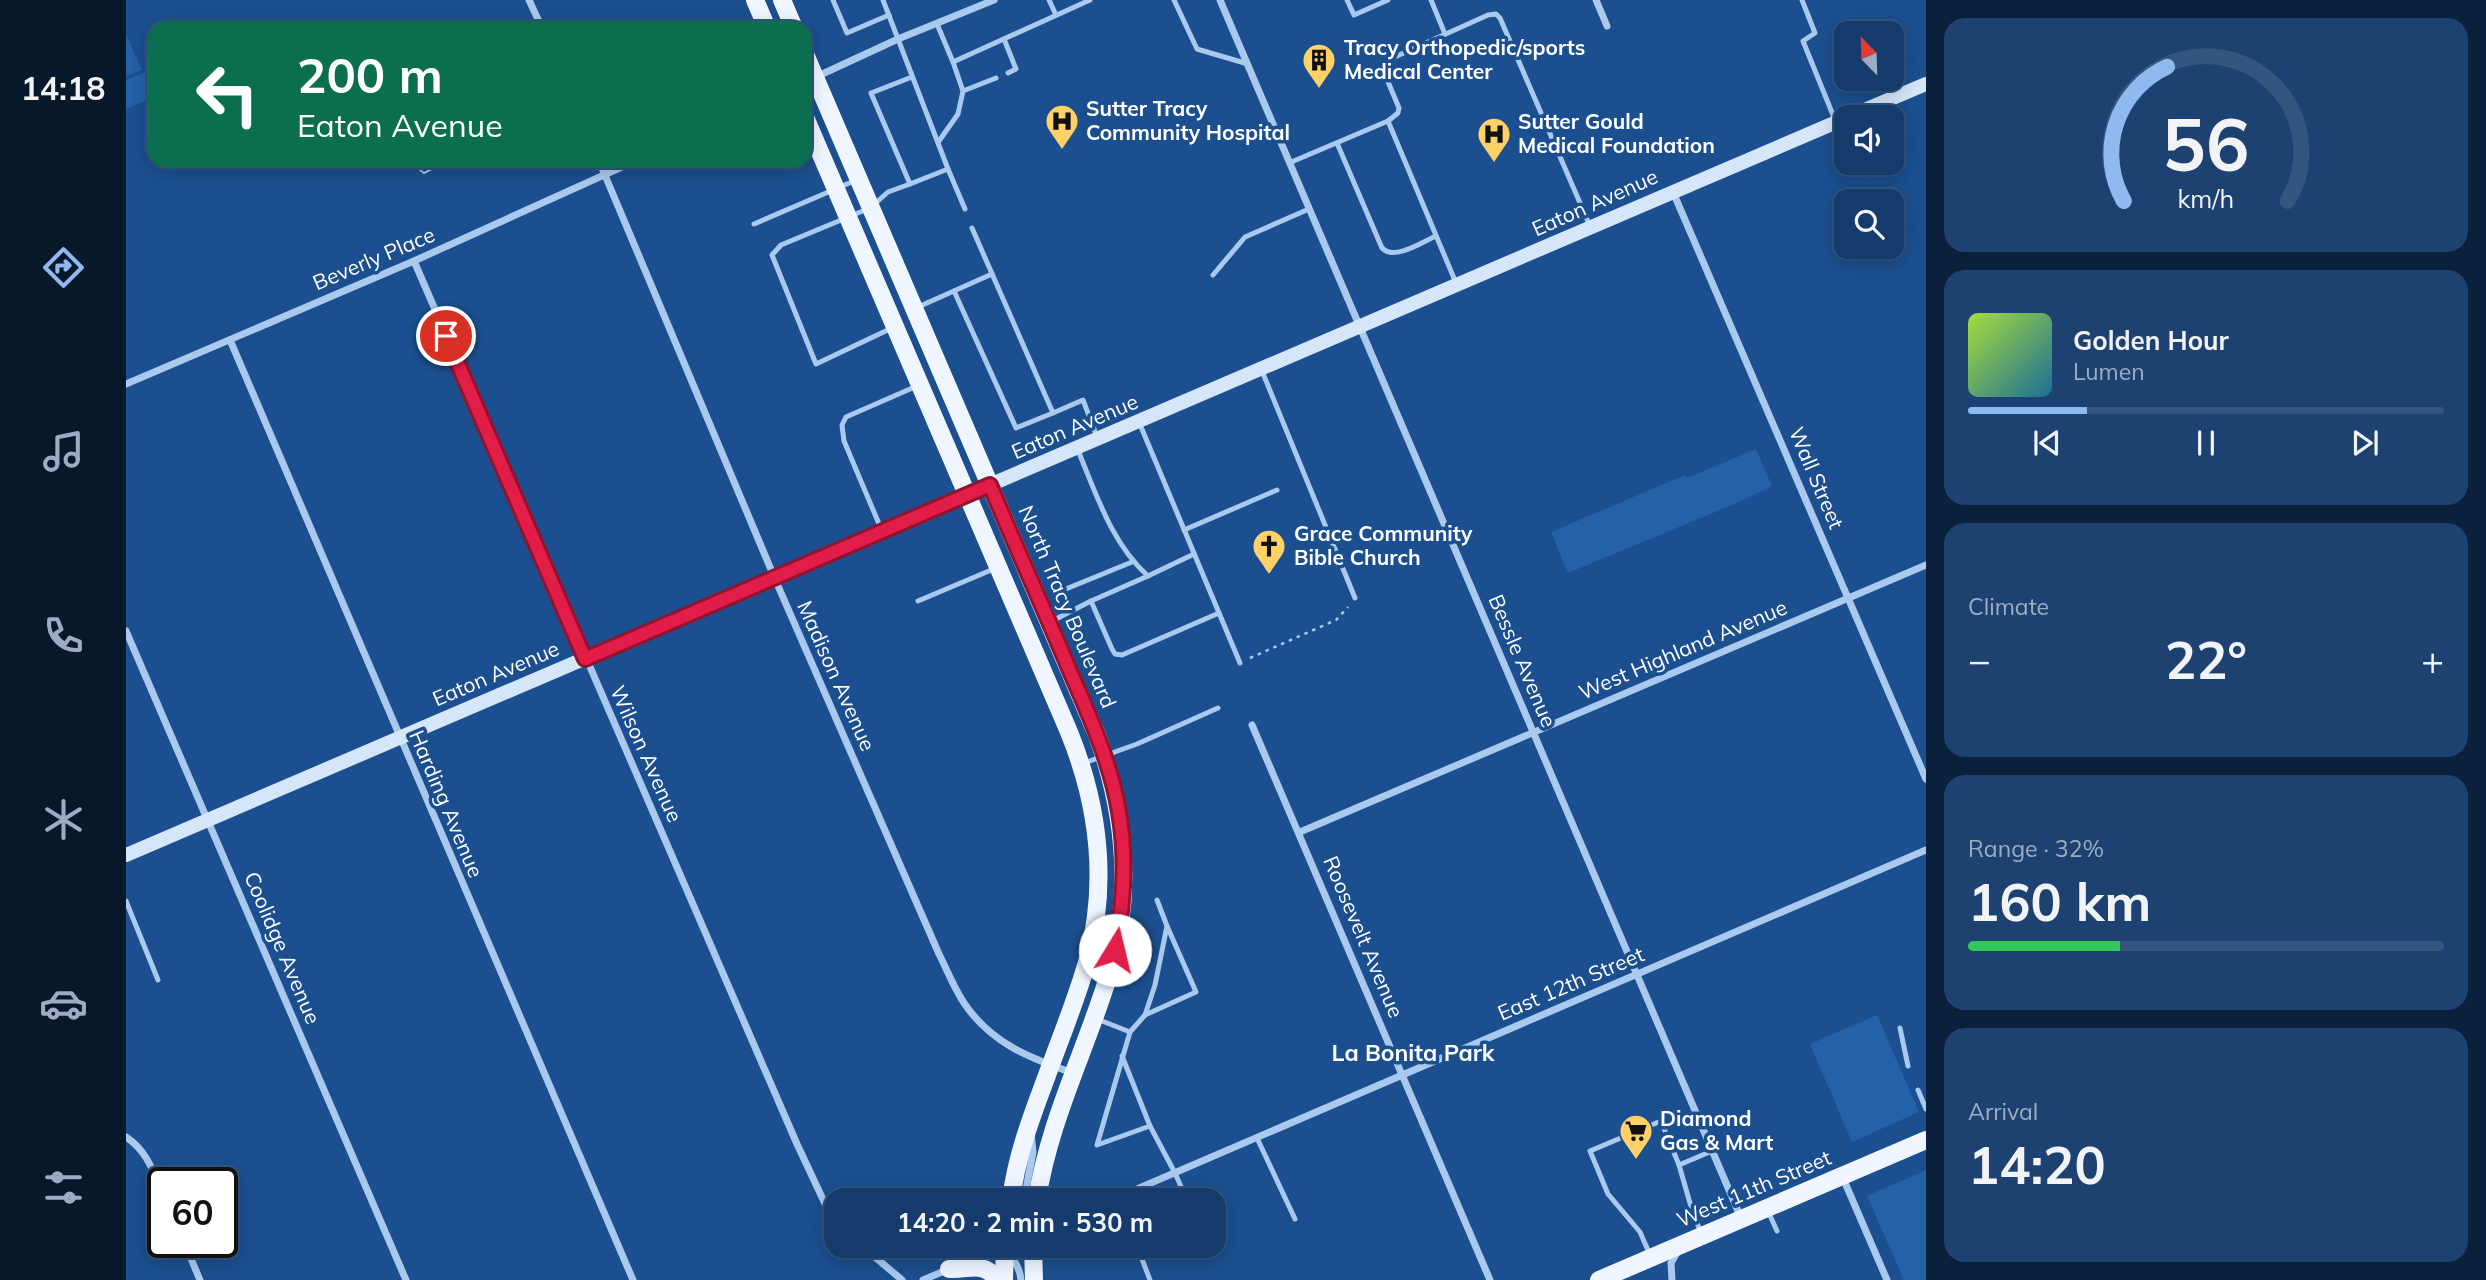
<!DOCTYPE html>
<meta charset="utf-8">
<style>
:root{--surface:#143b6b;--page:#1d4271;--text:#f1f3f6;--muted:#9dadc1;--line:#33557e;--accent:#90b9f0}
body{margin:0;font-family:Mulish,sans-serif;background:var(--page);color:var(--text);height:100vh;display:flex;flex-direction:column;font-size:26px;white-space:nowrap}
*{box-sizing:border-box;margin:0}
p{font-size:23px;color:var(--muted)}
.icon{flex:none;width:38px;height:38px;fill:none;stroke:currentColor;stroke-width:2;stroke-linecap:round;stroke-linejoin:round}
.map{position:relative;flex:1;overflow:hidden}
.details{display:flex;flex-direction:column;gap:18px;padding:18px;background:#0b203b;width:560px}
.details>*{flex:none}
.top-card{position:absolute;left:21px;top:21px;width:665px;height:147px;border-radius:21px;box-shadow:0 4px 18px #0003,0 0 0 2px var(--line);background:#0b6e4f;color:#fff;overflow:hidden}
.needle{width:46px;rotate:337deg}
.fabs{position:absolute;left:1708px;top:21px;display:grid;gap:14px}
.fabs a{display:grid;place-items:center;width:70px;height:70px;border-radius:14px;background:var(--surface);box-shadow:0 4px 18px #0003,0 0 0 2px var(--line);font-size:35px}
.speed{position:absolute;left:21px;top:1167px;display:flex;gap:14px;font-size:35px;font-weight:700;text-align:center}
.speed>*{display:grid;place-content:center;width:91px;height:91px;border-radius:50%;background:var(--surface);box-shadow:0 4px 18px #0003,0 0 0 2px var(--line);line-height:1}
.speed .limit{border:4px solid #111;border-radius:10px;background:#fff;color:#111}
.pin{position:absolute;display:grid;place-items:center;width:60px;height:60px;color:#fff;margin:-30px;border:4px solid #fff;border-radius:50%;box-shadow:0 2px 7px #0007}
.me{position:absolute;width:77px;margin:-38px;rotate:9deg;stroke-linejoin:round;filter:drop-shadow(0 0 5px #0008)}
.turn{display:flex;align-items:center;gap:24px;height:147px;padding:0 35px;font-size:32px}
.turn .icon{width:91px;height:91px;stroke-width:2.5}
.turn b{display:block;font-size:49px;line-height:60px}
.big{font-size:52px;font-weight:700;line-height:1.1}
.details .widget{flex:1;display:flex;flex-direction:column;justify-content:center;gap:10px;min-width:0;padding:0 24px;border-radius:21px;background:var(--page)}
.details .dial{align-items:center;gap:0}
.dial svg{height:182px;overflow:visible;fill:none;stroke:var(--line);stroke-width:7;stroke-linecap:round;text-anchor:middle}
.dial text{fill:var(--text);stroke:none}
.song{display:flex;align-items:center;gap:21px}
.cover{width:84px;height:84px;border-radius:10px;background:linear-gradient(135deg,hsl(80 70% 55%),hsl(200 70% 35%))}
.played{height:7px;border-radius:4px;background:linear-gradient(90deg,var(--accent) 25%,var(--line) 25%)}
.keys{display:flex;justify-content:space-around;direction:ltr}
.heat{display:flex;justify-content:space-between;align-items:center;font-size:38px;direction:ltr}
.charge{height:10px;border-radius:5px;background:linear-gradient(90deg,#34c759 32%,var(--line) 0)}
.trip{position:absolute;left:698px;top:1188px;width:402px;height:70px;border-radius:21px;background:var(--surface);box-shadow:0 4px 18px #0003,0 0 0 2px var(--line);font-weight:700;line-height:70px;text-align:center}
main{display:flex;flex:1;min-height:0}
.dock{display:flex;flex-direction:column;width:126px;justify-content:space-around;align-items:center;background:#08182b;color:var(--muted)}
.dock .icon{width:49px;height:49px}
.dock .selected{color:var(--accent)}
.dock b{font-size:32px;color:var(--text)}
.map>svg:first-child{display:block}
</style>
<main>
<nav class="dock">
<b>14:18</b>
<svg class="icon selected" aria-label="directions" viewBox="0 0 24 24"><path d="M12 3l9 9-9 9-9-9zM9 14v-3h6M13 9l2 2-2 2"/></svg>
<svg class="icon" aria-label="music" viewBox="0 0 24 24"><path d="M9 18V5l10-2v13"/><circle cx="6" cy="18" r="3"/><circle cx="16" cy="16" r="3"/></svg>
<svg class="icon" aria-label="phone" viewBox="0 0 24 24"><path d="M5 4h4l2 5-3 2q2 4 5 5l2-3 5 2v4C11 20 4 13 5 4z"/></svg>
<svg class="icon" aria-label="climate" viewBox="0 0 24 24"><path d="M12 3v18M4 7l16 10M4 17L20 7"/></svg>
<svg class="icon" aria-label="car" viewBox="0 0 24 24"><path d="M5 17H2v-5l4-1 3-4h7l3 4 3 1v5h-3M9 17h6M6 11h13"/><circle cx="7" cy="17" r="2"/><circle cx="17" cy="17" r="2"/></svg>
<svg class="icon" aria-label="filters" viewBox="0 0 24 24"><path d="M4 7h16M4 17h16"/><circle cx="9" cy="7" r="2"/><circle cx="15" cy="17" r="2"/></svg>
</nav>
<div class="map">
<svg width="1800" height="1280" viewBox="0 0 1800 1280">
<rect width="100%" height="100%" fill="#1b4f8f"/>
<!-- green -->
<g fill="#2461a8">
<path d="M 0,34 L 16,70 L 0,76 Z"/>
<path d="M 28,68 L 28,97 L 0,109 L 0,80 Z"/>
<path d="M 1630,449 L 1646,486 L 1611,503 L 1442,573 L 1425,532 L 1559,475 L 1561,478 Z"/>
<path d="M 1751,1015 L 1793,1112 L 1726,1142 L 1684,1044 Z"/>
<path d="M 1800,1170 L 1800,1280 L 1778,1280 L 1741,1196 Z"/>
</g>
<!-- water -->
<path fill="#123a6d" stroke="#9cc4f0" stroke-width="2" d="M 293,161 L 320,161 L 320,162 L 298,173 L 293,169 Z"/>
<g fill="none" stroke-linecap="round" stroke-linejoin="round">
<!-- path -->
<path stroke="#a9c9ee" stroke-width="2.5" stroke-dasharray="3.5 5" stroke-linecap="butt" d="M 1124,658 L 1210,620 L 1222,607"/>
<!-- lane -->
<g stroke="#a9c9ee" stroke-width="5">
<path d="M 707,0 L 721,33 L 763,15"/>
<path d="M 757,0 L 822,169 L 784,184 L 745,93 L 786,77"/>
<path d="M 923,0 L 930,15"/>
<path d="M 1048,0 L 1071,49 L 1122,64"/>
<path d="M 1221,0 L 1228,15 L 1262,0"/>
<path d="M 1305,0 L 1319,34"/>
<path d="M 1676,0 L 1689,33 L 1677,41 L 1709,120"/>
<path d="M 811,24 L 827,62"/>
<path d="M 878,39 L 890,69 L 882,73"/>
<path d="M 837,91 L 870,78"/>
<path d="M 1262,121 L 1272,113 L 1273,108 L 1260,77 L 1262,60 L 1362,15 L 1370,14 L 1374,18 L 1464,226"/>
<path d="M 813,141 L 832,114 L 837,91 L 827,62 L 964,0"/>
<path d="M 1211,143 L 1256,248 C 1268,261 1296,242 1310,236"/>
<path d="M 1163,163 L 1262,121 L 1330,283"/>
<path d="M 822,169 L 839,209"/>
<path d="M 628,224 L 728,181"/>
<path d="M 846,228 L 927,413 L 957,400 L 971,437"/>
<path d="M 1087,275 L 1119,237 L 1183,209"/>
<path d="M 828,291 L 890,428 L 927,413"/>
<path d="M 792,307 L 866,274"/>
<path d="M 766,328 L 690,364 L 646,255 L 655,245 L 744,208 L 762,192 L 784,184"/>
<path d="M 1136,371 L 1229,598"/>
<path d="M 1013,422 L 1114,663"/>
<path d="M 951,448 C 970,493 985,543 1022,576 L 1068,554"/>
<path d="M 1058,530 L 1151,490"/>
<path d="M 756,531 L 718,441 L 716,425 L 720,417 L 791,386"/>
<path d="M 930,593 L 1006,562"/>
<path d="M 792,601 L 870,568"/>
<path d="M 965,601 L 986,649 L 989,654 L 996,655 L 1093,613"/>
<path d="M 926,621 L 965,601 L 1022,576"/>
<path d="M 958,763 L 1011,744 L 1092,708"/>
<path d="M 0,901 L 32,980"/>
<path d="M 1019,1015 L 1070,992 L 1041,926"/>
<path d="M 971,1019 L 1004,1032 L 1019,1015 L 1029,985 L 1041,926 L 1031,900"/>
<path d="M 1774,1028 L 1782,1066"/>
<path d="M 1004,1032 L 971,1145 L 1024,1126"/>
<path d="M 996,1056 L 1024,1126 L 1049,1173 L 1061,1200"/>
<path d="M 1792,1090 L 1800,1109"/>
<path d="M 1131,1138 L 1169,1219"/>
<path d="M 1642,1211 L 1651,1231"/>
<path d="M 1575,1233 L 1566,1210 L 1553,1165 L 1586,1151"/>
<path d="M 1011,1246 L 1024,1280"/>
<path d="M 1079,1246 L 1083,1255"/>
<path d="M 1524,1255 L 1514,1232 L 1482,1194 L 1464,1151 L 1535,1121 L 1553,1165"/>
</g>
<!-- street -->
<g stroke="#a9c9ee" stroke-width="7">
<path d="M 403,0 L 416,28"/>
<path d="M 1094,0 L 1615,1218"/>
<path d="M 1470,0 L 1481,26"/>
<path d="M 679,82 L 772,39 L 868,0"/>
<path d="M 473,161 L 649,579 L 813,954 C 821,970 828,988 838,1003 C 865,1043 903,1058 947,1073"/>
<path d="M 1547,192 L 1800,779"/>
<path d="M 288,261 L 671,1144 L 701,1208 L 710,1219"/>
<path d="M 104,340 L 507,1280"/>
<path d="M 0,384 L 288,261 L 509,161"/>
<path d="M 0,631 L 280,1280"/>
<path d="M 1126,725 L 1364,1280"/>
<path d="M 1174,832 L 1800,565"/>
<path d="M 0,1137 C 21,1151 27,1171 37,1194"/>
<path d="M 1717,1178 L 1761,1280"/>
<path d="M 990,1198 L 1800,850"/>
<path d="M 898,1200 L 907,1152 L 905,1132"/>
<path d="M 58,1242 L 74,1280"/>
<path d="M 736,1246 L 776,1280"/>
<path d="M 861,1246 C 880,1250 893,1260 895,1280"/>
<path d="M 797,1280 L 823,1269 L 838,1255 L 860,1246"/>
<path d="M 1546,1280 L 1545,1263 L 1552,1251"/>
</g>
<!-- secondary -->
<g stroke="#d6e6fa" stroke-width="14">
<path d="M 1722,117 L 1800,84"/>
<path d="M 0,855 L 1720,118"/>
</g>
<!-- primary -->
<g stroke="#f0f6ff" stroke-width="18">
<path d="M 629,0 L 641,28"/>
<path d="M 656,0 L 668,28"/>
<path d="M 679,54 L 971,735 C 999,812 1007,891 984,971 C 961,1048 923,1120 911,1200"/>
<path d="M 679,117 L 943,732 C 973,806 982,884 961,962 C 950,1001 934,1039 920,1078 C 905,1118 890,1158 885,1200"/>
<path d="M 964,1200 L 976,1198 L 991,1198"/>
<path d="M 907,1246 L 908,1280"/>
<path d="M 823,1269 C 845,1270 856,1260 872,1280"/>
<path d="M 878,1280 L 879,1246"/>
<path d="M 1473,1280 L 1800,1140"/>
</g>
</g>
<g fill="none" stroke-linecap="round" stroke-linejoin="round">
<defs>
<path id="route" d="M 320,336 L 459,659 L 864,485 C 890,547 918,609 944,671 C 964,717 985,763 993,812 C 1001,858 998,904 989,950"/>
</defs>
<!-- route casing -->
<use href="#route" stroke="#92132f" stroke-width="18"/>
<!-- route -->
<use href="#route" stroke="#e11d48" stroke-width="12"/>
</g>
<!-- icons -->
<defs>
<symbol id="building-pin" viewBox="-11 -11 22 30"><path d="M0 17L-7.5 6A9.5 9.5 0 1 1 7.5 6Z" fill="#ffd166" stroke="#1b4f8f"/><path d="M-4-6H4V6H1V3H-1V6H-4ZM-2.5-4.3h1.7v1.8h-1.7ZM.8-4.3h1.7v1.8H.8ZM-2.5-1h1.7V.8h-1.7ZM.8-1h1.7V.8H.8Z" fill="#111"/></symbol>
<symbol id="hospital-pin" viewBox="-11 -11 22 30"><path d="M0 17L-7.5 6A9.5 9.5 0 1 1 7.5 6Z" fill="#ffd166" stroke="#1b4f8f"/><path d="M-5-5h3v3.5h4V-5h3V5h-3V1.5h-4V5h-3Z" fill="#111"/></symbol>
<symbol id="church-pin" viewBox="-11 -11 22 30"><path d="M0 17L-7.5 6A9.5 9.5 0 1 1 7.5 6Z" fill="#ffd166" stroke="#1b4f8f"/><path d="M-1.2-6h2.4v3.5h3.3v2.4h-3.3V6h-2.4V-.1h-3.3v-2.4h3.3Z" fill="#111"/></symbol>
<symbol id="supermarket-pin" viewBox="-11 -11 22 30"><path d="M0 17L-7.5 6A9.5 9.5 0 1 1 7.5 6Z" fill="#ffd166" stroke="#1b4f8f"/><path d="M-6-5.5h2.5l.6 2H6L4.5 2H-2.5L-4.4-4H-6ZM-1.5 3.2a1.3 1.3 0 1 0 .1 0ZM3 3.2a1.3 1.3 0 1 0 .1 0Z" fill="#111"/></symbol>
</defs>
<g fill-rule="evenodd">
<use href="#building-pin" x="1174" y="41" width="38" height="52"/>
<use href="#hospital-pin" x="917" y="102" width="38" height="52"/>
<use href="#hospital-pin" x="1349" y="115" width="38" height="52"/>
<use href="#church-pin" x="1124" y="527" width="38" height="52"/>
<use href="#supermarket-pin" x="1491" y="1112" width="38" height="52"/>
</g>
<g text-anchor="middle" stroke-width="7" stroke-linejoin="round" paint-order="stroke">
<!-- poi labels -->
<g font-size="21" font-weight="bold" fill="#fff" stroke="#1b4f8f" text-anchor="start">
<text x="1218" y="55">Tracy Orthopedic/sports<tspan x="1218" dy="24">Medical Center</tspan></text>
<text x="960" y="116">Sutter Tracy<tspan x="960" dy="24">Community Hospital</tspan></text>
<text x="1392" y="129">Sutter Gould<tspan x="1392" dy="24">Medical Foundation</tspan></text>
<text x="1168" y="541">Grace Community<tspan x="1168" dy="24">Bible Church</tspan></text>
<text x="1534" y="1126">Diamond<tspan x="1534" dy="24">Gas &amp; Mart</tspan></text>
</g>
<!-- street labels -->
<g font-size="21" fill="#fff" stroke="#1b4f8f">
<text transform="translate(1469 203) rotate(-24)" y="7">Eaton Avenue</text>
<text transform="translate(248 259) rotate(-23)" y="7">Beverly Place</text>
<text transform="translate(949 427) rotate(-23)" y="7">Eaton Avenue</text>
<text transform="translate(1690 478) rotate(67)" y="7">Wall Street</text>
<text transform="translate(941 607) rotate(67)" y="7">North Tracy Boulevard</text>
<text transform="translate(1557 650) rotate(-23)" y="7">West Highland Avenue</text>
<text transform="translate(1396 661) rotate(67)" y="7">Bessle Avenue</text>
<text transform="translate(370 674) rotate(-23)" y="7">Eaton Avenue</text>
<text transform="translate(710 676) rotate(66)" y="7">Madison Avenue</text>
<text transform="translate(520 754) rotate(66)" y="7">Wilson Avenue</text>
<text transform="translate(320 804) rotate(67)" y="7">Harding Avenue</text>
<text transform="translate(1237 937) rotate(67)" y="7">Roosevelt Avenue</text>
<text transform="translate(156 948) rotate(67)" y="7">Coolidge Avenue</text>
<text transform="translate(1445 984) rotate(-23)" y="7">East 12th Street</text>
<text transform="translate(1628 1189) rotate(-23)" y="7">West 11th Street</text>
</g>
<!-- neighbourhood labels -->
<g font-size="23" font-weight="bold" fill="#fff" stroke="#1b4f8f">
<text x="1287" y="1061">La Bonita Park</text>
</g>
</g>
</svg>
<div class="fabs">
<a><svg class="needle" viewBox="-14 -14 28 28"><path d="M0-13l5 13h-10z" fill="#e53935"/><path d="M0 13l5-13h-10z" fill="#9dadc1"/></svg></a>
<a><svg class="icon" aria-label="sound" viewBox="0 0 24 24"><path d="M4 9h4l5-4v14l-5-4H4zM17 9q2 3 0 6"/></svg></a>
<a><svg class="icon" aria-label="search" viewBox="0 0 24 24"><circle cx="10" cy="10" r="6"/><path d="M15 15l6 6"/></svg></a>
</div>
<div class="speed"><div class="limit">60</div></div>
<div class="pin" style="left:320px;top:336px;background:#d93025"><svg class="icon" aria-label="arrive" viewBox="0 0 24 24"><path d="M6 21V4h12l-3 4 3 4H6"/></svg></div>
<svg class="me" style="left:989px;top:950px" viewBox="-20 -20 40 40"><circle r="19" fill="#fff"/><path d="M0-13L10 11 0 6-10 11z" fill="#e11d48"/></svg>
<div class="trip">14:20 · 2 min · 530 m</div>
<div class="top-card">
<div class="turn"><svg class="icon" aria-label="left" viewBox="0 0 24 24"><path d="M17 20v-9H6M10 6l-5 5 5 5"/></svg><div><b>200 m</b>Eaton Avenue</div></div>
</div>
</div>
<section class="details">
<div class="widget dial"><svg viewBox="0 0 100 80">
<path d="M14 69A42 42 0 1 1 86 69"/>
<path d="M14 69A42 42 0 0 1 33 10" stroke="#90b9f0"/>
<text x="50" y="56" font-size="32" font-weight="700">56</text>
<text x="50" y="72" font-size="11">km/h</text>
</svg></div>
<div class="widget">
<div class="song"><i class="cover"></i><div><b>Golden Hour</b><p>Lumen</p></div></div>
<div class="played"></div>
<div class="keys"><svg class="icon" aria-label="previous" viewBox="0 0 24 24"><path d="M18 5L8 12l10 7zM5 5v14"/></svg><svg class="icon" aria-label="pause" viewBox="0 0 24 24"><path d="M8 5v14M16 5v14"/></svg><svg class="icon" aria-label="next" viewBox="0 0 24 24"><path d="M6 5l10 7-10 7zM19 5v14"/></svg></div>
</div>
<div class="widget"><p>Climate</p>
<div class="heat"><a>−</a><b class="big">22°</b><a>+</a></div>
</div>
<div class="widget"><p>Range · 32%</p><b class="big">160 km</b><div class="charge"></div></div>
<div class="widget"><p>Arrival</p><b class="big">14:20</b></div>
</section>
</main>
